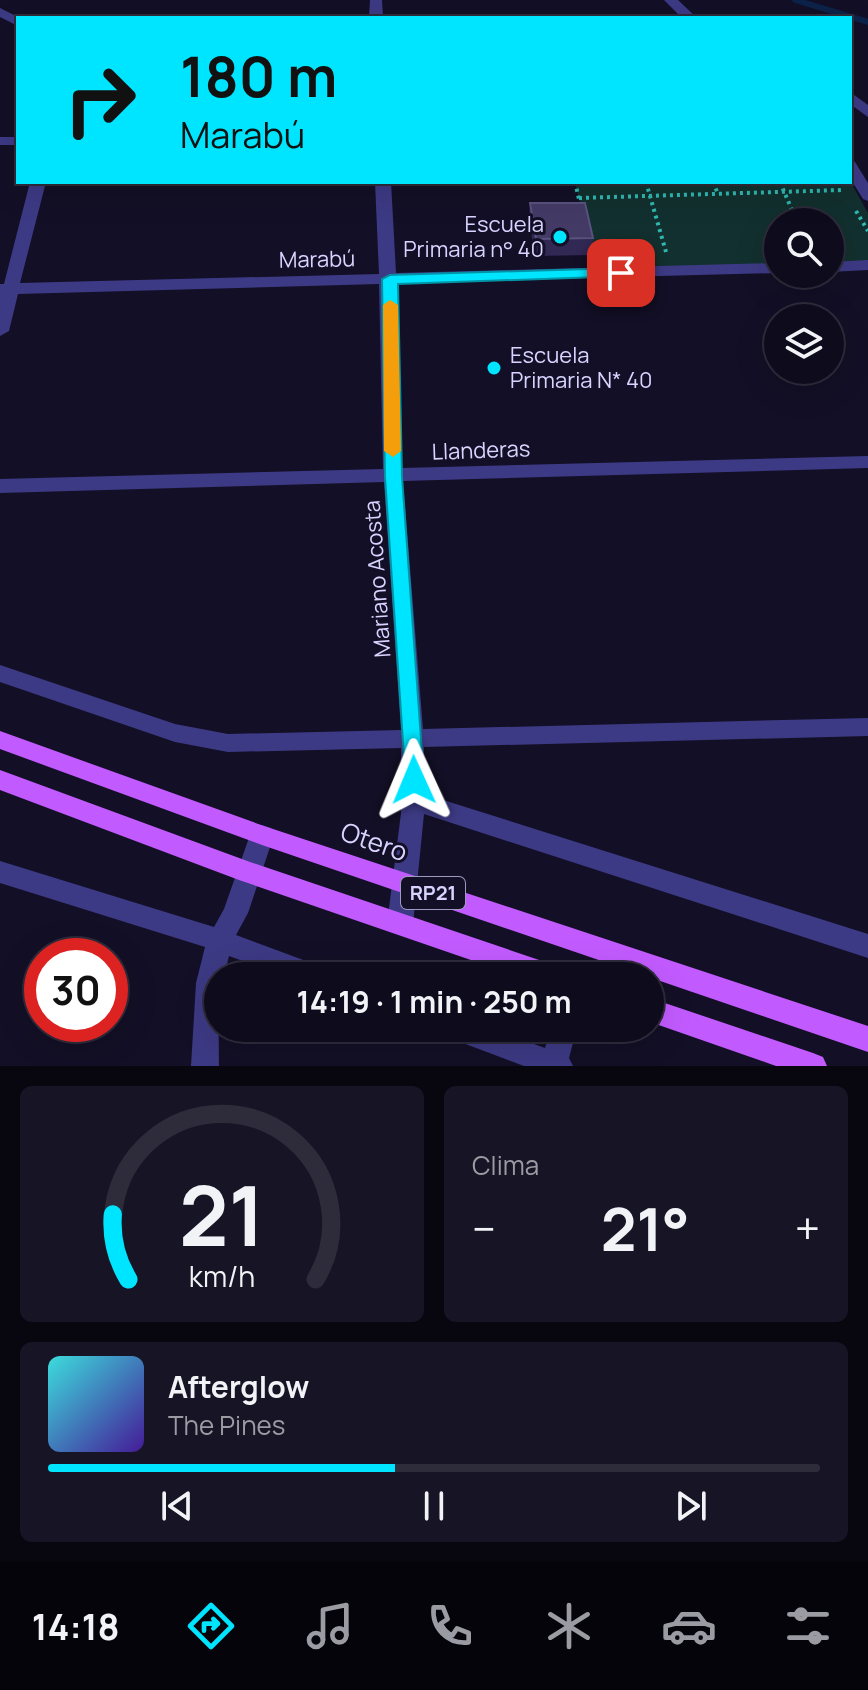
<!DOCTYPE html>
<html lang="es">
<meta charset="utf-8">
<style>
:root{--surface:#0e0b1c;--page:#171425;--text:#f1f3f6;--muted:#9b9ba3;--line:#2e2b3b;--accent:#00e5ff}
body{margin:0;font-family:Manrope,sans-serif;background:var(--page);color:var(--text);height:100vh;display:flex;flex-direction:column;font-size:30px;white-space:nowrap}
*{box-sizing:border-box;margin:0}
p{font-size:26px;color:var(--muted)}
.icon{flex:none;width:44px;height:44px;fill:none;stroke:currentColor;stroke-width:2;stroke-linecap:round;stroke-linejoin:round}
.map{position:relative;height:1066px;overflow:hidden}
.details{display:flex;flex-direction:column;gap:20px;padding:20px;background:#08060f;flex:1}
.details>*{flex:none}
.top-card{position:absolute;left:16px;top:16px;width:836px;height:168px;border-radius:0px;box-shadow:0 8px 32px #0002,0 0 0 2px var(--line);background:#00e5ff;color:#111;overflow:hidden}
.buttons{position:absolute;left:764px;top:208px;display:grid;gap:16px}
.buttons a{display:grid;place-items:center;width:80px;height:80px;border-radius:50%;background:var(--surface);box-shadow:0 8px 32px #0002,0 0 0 2px var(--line);font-size:40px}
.speed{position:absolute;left:24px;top:938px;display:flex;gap:16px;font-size:40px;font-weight:700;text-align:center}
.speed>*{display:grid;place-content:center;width:104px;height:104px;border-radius:50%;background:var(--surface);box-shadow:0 8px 32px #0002,0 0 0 2px var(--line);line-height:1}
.speed .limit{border:12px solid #d22;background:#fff;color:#111}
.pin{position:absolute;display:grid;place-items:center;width:68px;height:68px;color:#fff;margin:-34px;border-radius:16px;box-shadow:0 4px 12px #0006}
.me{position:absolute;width:88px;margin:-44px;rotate:359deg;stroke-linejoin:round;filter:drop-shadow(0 0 6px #0008)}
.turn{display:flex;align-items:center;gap:28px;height:168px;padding:0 32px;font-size:36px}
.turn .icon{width:104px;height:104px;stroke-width:2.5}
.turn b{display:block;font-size:56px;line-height:68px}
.big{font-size:60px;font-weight:700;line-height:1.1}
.details .tile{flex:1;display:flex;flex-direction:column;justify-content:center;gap:12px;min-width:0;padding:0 28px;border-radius:12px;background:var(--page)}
.details .dial{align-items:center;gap:0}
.dial svg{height:208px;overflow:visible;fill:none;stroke:var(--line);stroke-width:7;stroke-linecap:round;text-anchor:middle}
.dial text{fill:var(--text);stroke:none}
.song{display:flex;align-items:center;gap:24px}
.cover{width:96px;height:96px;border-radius:12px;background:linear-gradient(135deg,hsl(180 70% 55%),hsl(260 70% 35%))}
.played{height:8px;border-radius:4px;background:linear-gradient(90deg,var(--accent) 45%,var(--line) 45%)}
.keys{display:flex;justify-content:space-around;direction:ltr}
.heat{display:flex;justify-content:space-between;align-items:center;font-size:44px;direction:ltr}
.details .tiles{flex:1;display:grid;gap:20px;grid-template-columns:1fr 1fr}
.tile:last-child{grid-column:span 2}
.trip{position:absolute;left:204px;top:962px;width:460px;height:80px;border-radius:40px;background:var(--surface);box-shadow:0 8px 32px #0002,0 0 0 2px var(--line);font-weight:700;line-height:80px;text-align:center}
.tabs{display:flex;height:128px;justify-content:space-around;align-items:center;background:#06040b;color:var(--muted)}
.tabs .icon{width:56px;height:56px}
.tabs .active{color:var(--accent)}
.tabs b{font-size:36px;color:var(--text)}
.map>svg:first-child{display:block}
</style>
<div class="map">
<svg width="868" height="1066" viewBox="0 0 868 1066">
<rect width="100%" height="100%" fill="#130f26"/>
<!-- green -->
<path fill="#12302f" d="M 850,181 L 868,213 L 868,261 L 830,262 L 830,222 L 778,222 L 778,264 L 595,270 L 575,182 Z"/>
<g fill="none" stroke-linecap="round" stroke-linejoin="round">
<!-- stream -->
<path stroke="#0c2248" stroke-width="6" d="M 795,0 L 868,22"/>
<!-- path -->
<g stroke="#2fb8b0" stroke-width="4" stroke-dasharray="3 4" stroke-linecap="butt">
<path d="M 575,182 L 581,208"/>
<path d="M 646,182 L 666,252"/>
<path d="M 713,182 L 718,194"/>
<path d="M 780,182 L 797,222"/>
<path d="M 579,198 L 843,190"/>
<path d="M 856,211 L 868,231"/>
</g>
<!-- street -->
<g fill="#3d3a85" fill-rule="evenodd">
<path d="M 370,0 L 382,0 L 383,18 L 369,18 Z"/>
<path d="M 664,0 L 678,0 L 697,18 L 682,18 Z"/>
<path d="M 0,8 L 20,18 L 18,26 L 0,17 Z"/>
<path d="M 850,92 L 868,105 L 868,117 L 850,104 Z"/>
<rect x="0" y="137" width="18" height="8"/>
<path d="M 850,160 L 855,162 L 868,183 L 868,201 L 863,199 L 850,178 Z"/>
<path d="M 30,182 L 46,182 L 20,283 L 379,274 L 375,182 L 391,182 L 396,273 L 778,263 L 778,273 L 396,283 L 402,468 L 868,456 L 868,468 L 403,481 L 423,729 L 868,718 L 868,736 L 424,747 L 424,794 L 868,934 L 868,958 L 424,814 L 413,924 L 409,932 L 400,935 L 391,932 L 387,924 L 401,813 L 401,748 L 228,752 L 175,742 L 0,682 L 0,665 L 175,724 L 228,734 L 401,730 L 384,482 L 0,493 L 0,479 L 383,469 L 379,284 L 18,294 L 9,331 L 0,336 L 0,284 L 4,284 Z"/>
<path d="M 868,260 L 868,270 L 830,272 L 830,262 Z"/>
<path d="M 262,825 L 271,828 L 274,835 L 248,913 L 236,935 L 325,968 L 329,976 L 284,976 L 229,956 L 224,976 L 218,976 L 219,1066 L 191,1066 L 196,983 L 205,947 L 0,883 L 0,861 L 214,927 L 224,909 L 250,835 L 253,828 Z"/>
<path d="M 443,1028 L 490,1028 L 545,1048 L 551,1028 L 577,1028 L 569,1058 L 573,1066 L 524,1066 L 447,1037 Z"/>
</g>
<!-- primary -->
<g fill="#c25bff" fill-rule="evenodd">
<path d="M 0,731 L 264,826 L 868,1026 L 868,1052 L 262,845 L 0,749 Z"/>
<path d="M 0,770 L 250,862 L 551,964 L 560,968 L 564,976 L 517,976 L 239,880 L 0,790 Z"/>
<path d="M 650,998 L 813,1053 L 823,1057 L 827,1066 L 776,1066 L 650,1022 Z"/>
</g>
</g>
<!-- wall -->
<path fill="#312854" d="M 530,203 L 593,238 L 592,255 L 535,256 L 529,220 Z"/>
<!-- building -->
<path fill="#433a66" stroke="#5a527e" stroke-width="2" d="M 530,203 L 585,203 L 593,238 L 536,239 Z"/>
<!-- route -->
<path fill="#00e5ff" stroke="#0095a6" stroke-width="2" d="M 621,268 L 626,269 L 626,276 L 398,284 L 402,477 L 424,780 L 414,788 L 406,786 L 385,477 L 382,279 L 390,275 Z"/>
<!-- slow -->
<path fill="#f59e0b" d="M 390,300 L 398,305 L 401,451 L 393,457 L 384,451 L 383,305 Z"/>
<!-- markers -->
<g fill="#00e5ff" stroke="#130f26" stroke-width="3">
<circle cx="560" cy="237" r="8"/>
<circle cx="494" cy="368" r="8"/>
</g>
<g text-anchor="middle" stroke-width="6" stroke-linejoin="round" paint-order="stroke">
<!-- shield labels -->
<rect fill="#130f26" stroke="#9e99be" stroke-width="2" x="401" y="877" width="64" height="32" rx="6"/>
<g font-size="20" font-weight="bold" fill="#d9d4ff">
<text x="433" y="900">RP21</text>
</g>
<!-- poi labels -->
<g font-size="22" fill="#d9d4ff" stroke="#130f26" text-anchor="end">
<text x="544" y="232">Escuela<tspan x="544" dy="25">Primaria n° 40</tspan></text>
<text x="510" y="363" text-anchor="start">Escuela<tspan x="510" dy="25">Primaria N* 40</tspan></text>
</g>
<!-- street labels -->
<g font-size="22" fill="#d9d4ff" stroke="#130f26">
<text transform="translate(317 259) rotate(-1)" y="8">Marabú</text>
<text transform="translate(481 450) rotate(-2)" y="8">Llanderas</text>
<text transform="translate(377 579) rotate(-94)" y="8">Mariano Acosta</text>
</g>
<!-- near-street labels -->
<g font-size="26" fill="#d9d4ff" stroke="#130f26">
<text transform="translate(374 842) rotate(19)" y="9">Otero</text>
</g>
</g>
</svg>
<div class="buttons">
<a><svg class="icon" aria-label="search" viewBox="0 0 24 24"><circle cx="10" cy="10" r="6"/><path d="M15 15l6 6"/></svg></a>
<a><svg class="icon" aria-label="layers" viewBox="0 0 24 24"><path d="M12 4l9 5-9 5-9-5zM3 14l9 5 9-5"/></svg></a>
</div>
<div class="speed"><div class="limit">30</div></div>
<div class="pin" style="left:621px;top:273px;background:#d93025"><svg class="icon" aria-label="arrive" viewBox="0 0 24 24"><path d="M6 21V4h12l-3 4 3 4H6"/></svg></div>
<svg class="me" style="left:414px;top:780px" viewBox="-20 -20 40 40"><path d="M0-17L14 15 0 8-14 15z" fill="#00e5ff" stroke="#fff" stroke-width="4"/></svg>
<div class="trip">14:19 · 1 min · 250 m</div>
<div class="top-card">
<div class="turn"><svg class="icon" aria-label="right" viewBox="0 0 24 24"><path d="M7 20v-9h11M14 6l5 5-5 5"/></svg><div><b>180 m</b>Marabú</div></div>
</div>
</div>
<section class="details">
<div class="tiles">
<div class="tile dial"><svg viewBox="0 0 100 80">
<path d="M14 69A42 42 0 1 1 86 69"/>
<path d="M14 69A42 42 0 0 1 8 44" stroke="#00e5ff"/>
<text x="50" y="56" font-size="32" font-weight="700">21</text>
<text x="50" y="72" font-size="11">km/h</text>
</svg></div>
<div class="tile"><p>Clima</p>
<div class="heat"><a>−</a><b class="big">21°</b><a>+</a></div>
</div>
<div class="tile">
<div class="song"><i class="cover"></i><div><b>Afterglow</b><p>The Pines</p></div></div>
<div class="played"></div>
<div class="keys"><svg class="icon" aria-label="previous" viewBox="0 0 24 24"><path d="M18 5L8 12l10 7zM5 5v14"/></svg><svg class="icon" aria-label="pause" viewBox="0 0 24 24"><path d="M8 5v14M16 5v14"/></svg><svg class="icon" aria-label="next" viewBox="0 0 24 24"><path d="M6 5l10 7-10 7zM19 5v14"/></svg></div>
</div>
</div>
</section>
<nav class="tabs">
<b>14:18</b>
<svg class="icon active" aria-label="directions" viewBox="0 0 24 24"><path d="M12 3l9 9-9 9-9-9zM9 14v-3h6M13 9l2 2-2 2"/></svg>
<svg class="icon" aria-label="music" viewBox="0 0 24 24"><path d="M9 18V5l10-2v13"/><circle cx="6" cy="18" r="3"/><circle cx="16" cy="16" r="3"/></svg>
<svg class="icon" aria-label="phone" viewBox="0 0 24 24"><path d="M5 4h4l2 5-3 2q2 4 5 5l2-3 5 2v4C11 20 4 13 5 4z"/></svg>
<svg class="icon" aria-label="climate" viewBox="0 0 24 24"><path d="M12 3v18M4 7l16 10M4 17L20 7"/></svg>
<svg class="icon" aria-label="car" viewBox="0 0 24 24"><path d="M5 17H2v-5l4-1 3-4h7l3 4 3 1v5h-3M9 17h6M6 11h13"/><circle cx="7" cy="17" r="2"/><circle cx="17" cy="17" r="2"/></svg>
<svg class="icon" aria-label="filters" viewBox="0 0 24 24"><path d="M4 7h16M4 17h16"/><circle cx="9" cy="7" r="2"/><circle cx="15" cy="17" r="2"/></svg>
</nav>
